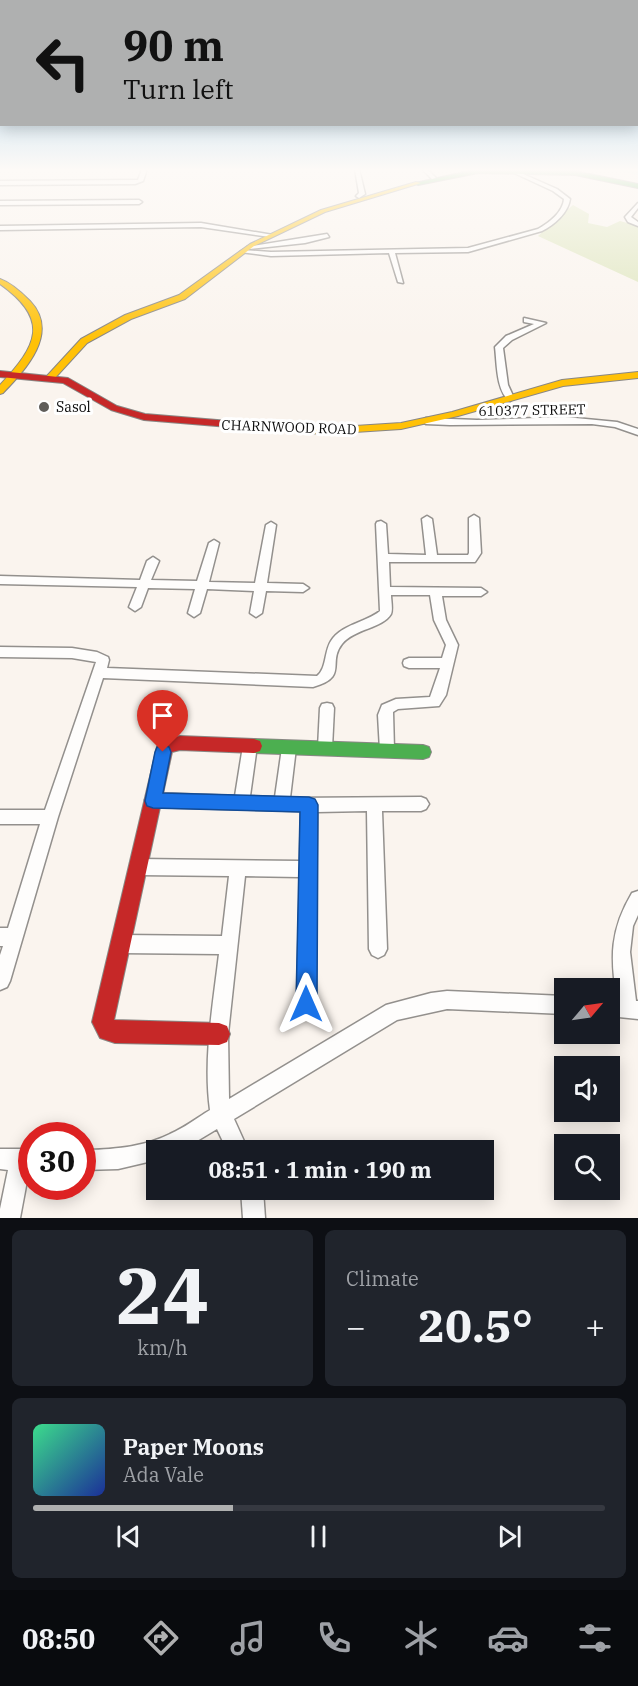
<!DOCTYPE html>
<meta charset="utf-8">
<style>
:root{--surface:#171b24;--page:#20242c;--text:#f1f3f6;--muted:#9ea1a6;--line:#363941;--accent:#afb0b0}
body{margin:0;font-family:"IBM Plex Serif",serif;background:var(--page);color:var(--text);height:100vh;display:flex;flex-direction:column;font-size:22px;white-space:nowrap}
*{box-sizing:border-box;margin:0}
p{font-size:20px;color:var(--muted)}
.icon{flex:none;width:33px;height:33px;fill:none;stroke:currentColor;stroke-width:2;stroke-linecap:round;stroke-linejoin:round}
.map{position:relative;height:1218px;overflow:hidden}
.details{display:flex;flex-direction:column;gap:12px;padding:12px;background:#0d0f14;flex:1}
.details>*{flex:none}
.banner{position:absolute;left:0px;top:0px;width:639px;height:126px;box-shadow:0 3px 15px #0003;background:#afb0b0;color:#111;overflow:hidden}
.needle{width:39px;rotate:61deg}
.tools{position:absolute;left:554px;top:978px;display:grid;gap:12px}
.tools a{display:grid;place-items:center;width:66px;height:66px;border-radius:0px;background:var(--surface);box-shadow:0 3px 15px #0003;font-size:30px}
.speed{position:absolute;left:18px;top:1122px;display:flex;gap:12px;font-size:30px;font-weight:700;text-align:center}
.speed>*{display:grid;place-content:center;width:78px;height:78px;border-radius:50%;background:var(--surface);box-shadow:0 3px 15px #0003;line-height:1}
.speed .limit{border:9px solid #d22;background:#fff;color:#111}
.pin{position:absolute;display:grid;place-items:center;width:51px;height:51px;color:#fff;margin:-62px -26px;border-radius:50% 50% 50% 0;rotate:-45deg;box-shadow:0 0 6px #0007}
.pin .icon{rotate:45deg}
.me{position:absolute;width:66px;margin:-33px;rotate:0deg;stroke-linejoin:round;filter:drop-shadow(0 0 4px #0008)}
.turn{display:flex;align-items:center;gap:21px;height:126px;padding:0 24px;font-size:27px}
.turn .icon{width:78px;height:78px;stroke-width:2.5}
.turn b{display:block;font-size:42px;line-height:51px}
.big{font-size:45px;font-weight:700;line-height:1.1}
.details .card{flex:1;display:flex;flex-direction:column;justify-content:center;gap:9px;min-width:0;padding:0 21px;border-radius:9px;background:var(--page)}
.details .dial{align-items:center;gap:0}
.dial b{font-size:78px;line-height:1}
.song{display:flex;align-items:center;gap:18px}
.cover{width:72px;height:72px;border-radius:9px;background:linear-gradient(135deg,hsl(150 70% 55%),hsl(230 70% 35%))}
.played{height:6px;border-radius:3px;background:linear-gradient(90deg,var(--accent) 35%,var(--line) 35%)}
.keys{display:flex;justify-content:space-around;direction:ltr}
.heat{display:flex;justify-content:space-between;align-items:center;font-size:33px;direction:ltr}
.details .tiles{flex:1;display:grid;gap:12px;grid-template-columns:1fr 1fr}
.card:last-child{grid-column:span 2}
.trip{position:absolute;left:146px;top:1140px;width:348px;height:60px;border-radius:0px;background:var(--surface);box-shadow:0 3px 15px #0003;font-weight:700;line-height:60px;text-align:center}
.tab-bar{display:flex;height:96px;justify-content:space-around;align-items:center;background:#090b0e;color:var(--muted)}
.tab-bar .icon{width:42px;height:42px}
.tab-bar .on{color:var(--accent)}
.tab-bar b{font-size:27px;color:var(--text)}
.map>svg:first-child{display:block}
</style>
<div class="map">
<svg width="638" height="1218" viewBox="0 0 638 1218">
<rect width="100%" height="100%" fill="#faf4ee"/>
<!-- forest -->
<path fill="#dde5bc" d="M 573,205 L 589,214 L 588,223 L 607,227 L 620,221 L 638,226 L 638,282 L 538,236 Z"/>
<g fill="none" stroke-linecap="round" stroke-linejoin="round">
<!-- river -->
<path fill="#c6f0f3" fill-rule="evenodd" d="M 612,169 L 638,171 L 638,175 Z"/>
<defs>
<g id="street">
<path d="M 142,169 L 147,169 L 143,181 L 135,184 L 0,185 L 0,181 L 135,180 L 138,180 Z"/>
<path d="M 355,169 L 359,169 L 365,194 L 359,198 L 356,196 L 359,193 Z"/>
<path d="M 422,169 L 427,169 L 436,178 L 432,179 Z"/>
<path d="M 514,170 L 557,189 L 570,199 C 568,213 554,225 542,231 L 468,252 L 395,253 L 403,283 L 398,282 L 389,253 L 271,256 L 240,252 L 243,250 L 271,252 L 468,248 L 538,229 C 549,223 563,212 564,199 L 553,191 L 512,172 Z"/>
<path d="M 0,201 L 139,200 L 142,202 L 139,204 L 0,205 Z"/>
<path d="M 638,203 L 638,208 L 631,217 L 638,222 L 638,226 L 628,222 L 625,217 Z"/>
<path d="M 201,223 L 273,235 L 270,237 L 201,227 L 0,230 L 0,226 Z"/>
<path d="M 327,234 L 329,237 L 305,243 L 250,249 L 247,247 Z"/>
<path d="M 524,318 L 546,323 L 512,340 L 503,348 L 508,385 L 514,398 L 510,401 C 496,392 497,362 495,347 L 506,336 L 534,324 L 524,322 Z"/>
<path d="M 565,417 L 617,422 L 638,429 L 638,435 L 615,427 L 592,424 L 450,425 L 426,424 L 422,421 L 426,418 L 477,420 Z"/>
<path d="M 474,515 L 479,518 L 481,553 L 475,562 L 389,562 L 390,587 L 481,588 L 487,592 L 481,596 L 442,596 L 446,620 L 458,645 L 446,695 L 439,706 L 398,709 L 393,712 L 394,750 L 392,754 L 387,756 L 382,754 L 380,750 L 378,715 L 382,705 L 396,699 L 430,697 L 440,668 L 409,668 L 404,666 L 403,663 L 404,660 L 409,658 L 442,658 L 446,645 L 434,620 L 430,595 L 391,595 C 391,600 393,609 391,614 C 383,628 354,629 342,644 C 327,663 349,677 313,687 L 103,678 L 58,817 L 10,981 L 7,987 L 0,990 L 0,955 L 3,946 L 0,946 L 0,928 L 8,928 L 40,824 L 0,824 L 0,810 L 45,810 L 96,662 L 72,658 L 0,657 L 0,647 L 72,648 L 97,652 L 108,657 L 109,660 L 107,668 L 317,676 C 327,668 324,652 331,641 C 342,624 365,623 380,611 L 376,524 L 377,522 L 381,521 L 386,524 L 388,554 L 426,555 L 422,519 L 427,516 L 432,519 L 437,555 L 468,555 L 469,553 L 469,518 Z"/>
<path d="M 271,522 L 276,525 L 267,583 L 303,584 L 309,588 L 303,592 L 266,591 L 262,613 L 256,617 L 250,613 L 254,591 L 207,589 L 200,613 L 194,617 L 188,613 L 195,589 L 148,588 L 141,607 L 135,611 L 129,607 L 137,587 L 0,584 L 0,576 L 140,580 L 147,561 L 153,557 L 159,561 L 151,580 L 197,581 L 209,543 L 214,540 L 219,543 L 209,582 L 255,583 L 266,525 Z"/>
<path d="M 327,703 L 332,704 L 334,708 L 332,748 L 330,752 L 325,754 L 320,752 L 318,748 L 320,708 L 322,704 Z"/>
<path d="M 250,740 L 255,742 L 257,746 L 250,796 L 275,797 L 282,748 L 284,744 L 289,742 L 294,744 L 296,748 L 290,798 L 421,797 L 426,799 L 429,804 L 426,809 L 421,811 L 382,811 L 387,949 L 384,955 L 378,958 L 372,955 L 369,949 L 367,811 L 317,812 L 315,1004 L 313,1011 L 306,1013 L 299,1011 L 297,1004 L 300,877 L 245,876 L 228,1034 L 229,1099 L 386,1005 L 431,993 L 447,991 L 564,996 L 564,1014 L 447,1009 L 397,1020 L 234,1119 L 248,1150 L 227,1150 L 217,1129 L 182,1150 L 156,1150 L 156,1160 L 152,1161 L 118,1169 L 82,1170 L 82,1150 C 111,1150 144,1147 170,1134 C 184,1128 197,1118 210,1110 C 203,1059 213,1005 219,954 L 121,953 L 115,950 L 112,944 L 115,938 L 121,935 L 222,936 L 229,876 L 139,875 L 133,872 L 131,867 L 133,862 L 139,859 L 300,861 L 301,811 L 153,807 L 148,805 L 145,800 L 148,795 L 153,793 L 235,796 L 243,746 L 245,742 Z"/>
<path d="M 638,891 L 638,915 L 633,926 L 630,952 L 636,1001 L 638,1001 L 638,1019 L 609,1016 L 609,998 L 617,999 C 610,958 610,930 632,893 Z"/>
<path d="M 0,1149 L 32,1149 L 32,1170 L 29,1170 L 20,1218 L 0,1218 L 0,1209 L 8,1170 L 0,1169 Z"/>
<path d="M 241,1190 L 263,1190 L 265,1218 L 243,1218 Z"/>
</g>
<g id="fast">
<path d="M 478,169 L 575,171 L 638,184 L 638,188 L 575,175 L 478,173 L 418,185 L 415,183 Z"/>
<path d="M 254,739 L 423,745 L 429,747 L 431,752 L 429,757 L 423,759 L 254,753 L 248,751 L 246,746 L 248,741 Z"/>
</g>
<g id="slow">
<path d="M 416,182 L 421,183 L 325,212 L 254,246 L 185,299 L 131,319 L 87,343 L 54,379 L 46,377 L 81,339 L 125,315 L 179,295 L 250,244 L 321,210 Z"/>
<path d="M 0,279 C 11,283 21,292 30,301 C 60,333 26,369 3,393 L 0,394 L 0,385 C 37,346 51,320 0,284 Z"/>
<path d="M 638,372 L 638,378 L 563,386 L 458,416 L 401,429 L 324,434 L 241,428 L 236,425 L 241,422 L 324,428 L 401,423 L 452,412 L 562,380 Z"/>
</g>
<g id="jam">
<path d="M 0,371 L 68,378 L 117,406 L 145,414 L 241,422 L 246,425 L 241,428 L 144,420 L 111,410 L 63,383 L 0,377 Z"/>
<path d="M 180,736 L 254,739 L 260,741 L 262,746 L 260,751 L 254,753 L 180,750 L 172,752 L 114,1020 L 219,1023 L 227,1026 L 230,1034 L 227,1042 L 219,1045 L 115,1043 L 100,1038 L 92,1022 L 157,747 L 159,742 Z"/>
</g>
</defs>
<!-- street casing -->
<use href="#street" stroke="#93908d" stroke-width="3"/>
<!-- fast casing -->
<use href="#fast" stroke="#898784" stroke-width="2"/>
<!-- slow casing -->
<use href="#slow" stroke="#898784" stroke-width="2"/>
<!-- jam casing -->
<use href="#jam" stroke="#898784" stroke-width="2"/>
<!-- street -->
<use href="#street" fill="#fefdfc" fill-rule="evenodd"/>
<!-- fast -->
<use href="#fast" fill="#4caf50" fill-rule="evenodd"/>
<!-- slow -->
<use href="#slow" fill="#ffc107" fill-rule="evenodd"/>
<!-- jam -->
<use href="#jam" fill="#c62828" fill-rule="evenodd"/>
</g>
<!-- sky -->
<linearGradient id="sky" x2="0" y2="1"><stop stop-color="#9accec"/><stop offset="0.5" stop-color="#fdfaf7"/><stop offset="1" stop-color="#fdfaf7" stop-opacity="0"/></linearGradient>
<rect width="638" height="340" fill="url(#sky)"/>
<!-- route -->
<path fill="#1a73e8" stroke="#114b97" stroke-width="1.5" d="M 163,745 L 169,747 L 171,752 L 163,793 L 309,797 L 315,799 L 318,805 L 317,1004 L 314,1011 L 306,1014 L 299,1011 L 296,1004 L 300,812 L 153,808 L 147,806 L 145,801 L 155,752 L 157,747 Z"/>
<!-- markers -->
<circle fill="#5f5d5a" stroke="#fff" stroke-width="2" cx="44" cy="407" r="6"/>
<g text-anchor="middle" stroke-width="6" stroke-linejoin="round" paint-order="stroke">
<!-- far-poi labels -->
<g font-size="14" fill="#0b0b0b" stroke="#fff" text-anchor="start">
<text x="56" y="412">Sasol</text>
</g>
<!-- far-street labels -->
<g font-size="14" fill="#0b0b0b" stroke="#fff">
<text transform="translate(532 410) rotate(-1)" y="5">610377 STREET</text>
<text transform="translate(289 427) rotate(2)" y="5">CHARNWOOD ROAD</text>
</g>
</g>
</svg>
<div class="tools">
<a><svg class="needle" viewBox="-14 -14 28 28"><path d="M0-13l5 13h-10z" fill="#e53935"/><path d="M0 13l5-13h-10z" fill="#9ea1a6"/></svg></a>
<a><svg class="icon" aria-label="sound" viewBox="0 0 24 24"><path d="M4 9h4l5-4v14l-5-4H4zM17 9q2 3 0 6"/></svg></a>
<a><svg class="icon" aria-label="search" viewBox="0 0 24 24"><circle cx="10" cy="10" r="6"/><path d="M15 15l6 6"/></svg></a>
</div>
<div class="speed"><div class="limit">30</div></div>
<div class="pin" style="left:163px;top:752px;background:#d93025"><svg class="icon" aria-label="arrive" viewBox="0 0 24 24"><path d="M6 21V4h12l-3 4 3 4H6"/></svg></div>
<svg class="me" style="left:306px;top:1004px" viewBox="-20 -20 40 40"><path d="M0-17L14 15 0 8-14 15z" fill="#1a73e8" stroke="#fff" stroke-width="4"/></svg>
<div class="trip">08:51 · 1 min · 190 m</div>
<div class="banner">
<div class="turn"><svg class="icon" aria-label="left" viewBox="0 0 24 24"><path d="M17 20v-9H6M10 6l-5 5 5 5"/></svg><div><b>90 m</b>Turn left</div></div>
</div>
</div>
<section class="details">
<div class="tiles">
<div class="card dial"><b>24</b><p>km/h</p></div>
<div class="card"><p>Climate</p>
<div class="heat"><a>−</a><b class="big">20.5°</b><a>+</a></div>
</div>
<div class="card">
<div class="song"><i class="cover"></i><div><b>Paper Moons</b><p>Ada Vale</p></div></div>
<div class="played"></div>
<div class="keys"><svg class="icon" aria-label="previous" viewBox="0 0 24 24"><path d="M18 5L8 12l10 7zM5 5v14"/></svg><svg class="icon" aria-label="pause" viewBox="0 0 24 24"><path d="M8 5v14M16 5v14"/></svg><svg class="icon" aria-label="next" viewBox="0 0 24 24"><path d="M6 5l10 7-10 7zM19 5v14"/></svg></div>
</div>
</div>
</section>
<nav class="tab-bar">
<b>08:50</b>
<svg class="icon on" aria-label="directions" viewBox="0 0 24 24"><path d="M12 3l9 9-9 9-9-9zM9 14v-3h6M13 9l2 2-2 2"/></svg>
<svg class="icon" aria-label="music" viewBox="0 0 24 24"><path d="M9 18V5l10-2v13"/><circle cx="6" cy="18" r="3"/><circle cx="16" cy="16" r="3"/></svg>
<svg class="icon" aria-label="phone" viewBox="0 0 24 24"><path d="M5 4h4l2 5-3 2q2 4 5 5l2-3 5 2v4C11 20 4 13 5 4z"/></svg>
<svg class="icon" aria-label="climate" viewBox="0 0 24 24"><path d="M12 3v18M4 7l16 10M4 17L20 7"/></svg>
<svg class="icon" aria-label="car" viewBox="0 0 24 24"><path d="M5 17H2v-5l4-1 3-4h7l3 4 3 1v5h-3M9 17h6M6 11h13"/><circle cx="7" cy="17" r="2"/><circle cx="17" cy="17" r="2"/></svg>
<svg class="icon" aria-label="filters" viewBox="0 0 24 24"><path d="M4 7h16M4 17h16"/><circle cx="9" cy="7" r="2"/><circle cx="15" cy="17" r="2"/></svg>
</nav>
